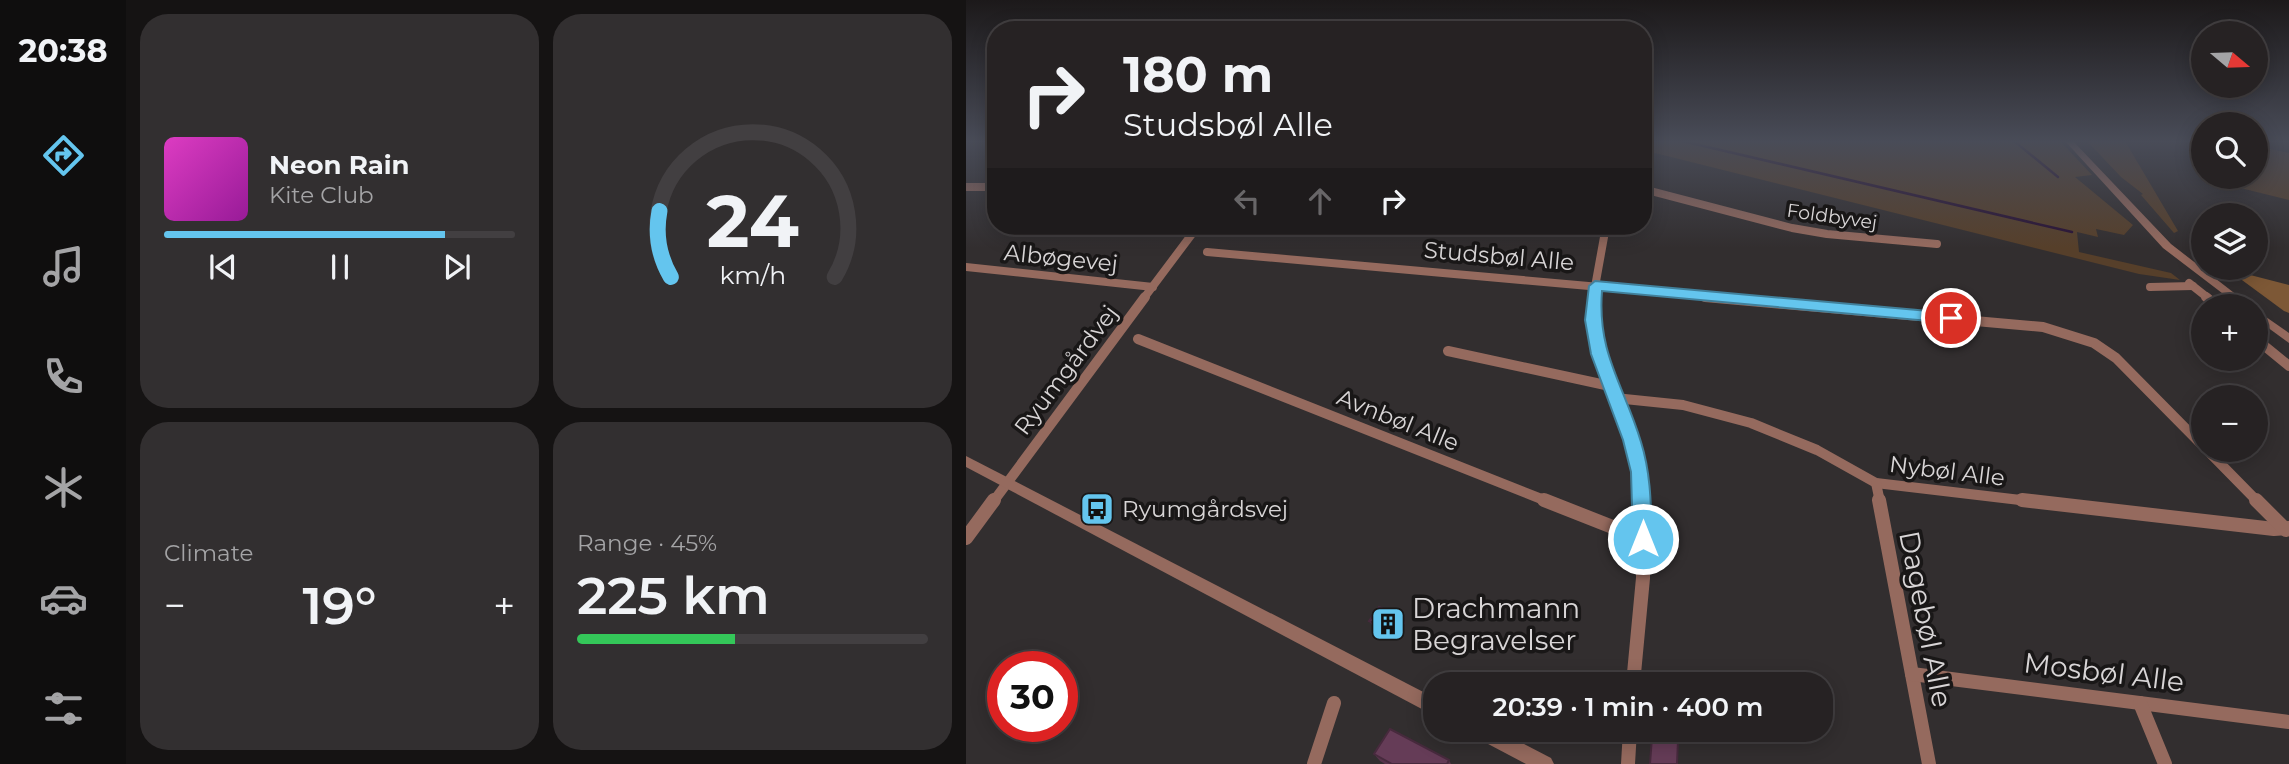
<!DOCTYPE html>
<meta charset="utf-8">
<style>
:root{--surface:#262223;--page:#322f30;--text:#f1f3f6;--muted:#a4a4a6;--line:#423f41;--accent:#64c5ee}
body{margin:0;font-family:Montserrat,sans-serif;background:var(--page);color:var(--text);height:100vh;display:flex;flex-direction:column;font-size:26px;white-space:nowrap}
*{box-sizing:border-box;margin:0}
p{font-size:23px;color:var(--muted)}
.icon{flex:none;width:38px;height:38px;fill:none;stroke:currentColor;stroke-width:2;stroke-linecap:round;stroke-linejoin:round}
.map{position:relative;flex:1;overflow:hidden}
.details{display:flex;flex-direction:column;gap:14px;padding:14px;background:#151313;width:840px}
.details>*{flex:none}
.hud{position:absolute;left:21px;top:21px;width:665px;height:214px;border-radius:28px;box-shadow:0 4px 18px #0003,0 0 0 2px var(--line);background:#262223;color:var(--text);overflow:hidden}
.needle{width:46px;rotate:109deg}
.tools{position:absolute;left:1225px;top:21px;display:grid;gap:14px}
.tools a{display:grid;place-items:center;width:77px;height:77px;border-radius:50%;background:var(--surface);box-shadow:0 4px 18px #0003,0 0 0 2px var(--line);font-size:35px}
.speed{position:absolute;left:21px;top:651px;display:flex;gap:14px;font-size:35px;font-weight:700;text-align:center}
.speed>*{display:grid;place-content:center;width:91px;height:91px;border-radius:50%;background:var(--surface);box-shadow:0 4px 18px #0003,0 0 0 2px var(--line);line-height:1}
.speed .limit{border:10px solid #d22;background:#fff;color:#111}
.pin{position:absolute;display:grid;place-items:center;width:60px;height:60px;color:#fff;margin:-30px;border:4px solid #fff;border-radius:50%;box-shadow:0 2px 7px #0007}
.me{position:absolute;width:77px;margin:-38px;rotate:0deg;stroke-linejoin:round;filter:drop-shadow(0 0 5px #0008)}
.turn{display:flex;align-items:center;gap:24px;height:147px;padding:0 21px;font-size:32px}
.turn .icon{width:91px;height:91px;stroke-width:2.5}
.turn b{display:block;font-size:49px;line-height:60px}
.lanes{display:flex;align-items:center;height:66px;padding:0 21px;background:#0003;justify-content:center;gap:35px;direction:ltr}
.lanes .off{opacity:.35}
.big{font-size:52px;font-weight:600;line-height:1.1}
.details .tile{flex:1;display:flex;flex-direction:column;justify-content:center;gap:10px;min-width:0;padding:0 24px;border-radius:28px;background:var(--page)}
.details .dial{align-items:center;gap:0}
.dial svg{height:182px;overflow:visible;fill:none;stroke:var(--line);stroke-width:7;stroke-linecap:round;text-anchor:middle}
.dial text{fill:var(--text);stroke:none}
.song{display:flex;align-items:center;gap:21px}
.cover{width:84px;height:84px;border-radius:10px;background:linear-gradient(135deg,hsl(310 70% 55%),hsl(300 70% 35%))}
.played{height:7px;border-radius:4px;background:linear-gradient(90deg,var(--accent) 80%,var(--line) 80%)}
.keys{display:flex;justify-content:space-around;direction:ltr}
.heat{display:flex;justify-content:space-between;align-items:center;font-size:38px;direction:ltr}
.charge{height:10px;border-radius:5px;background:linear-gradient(90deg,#34c759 45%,var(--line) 0)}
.details .tiles{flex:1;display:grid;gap:14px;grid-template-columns:repeat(2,1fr)}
.trip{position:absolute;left:457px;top:672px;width:410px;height:70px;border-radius:28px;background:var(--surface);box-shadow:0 4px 18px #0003,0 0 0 2px var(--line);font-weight:600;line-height:70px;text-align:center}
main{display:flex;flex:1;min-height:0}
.menu{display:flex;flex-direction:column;width:126px;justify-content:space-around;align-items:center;background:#0f0e0e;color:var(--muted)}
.menu .icon{width:49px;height:49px}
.menu .current{color:var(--accent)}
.menu b{font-size:32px;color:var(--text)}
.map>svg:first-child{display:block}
</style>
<main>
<nav class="menu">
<b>20:38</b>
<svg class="icon current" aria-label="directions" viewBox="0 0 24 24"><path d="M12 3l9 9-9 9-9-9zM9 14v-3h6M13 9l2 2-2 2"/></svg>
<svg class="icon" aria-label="music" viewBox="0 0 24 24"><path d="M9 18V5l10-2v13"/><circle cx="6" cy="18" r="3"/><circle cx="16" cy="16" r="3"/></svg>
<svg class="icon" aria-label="phone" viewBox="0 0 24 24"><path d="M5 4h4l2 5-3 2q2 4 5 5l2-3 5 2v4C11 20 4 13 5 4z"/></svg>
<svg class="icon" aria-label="climate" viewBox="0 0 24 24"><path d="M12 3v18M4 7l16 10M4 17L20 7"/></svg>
<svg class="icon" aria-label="car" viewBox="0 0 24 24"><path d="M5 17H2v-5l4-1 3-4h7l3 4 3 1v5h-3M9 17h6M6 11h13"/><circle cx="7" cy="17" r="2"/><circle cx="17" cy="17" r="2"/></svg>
<svg class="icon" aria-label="filters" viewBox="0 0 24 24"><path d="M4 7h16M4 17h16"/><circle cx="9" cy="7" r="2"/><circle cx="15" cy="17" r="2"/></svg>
</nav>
<section class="details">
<div class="tiles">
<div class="tile">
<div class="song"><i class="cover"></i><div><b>Neon Rain</b><p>Kite Club</p></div></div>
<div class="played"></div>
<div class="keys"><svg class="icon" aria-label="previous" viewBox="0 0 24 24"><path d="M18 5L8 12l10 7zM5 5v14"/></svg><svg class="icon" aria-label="pause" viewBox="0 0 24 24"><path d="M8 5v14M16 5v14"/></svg><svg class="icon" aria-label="next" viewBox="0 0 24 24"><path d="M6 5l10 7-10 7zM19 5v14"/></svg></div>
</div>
<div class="tile dial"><svg viewBox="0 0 100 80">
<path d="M14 69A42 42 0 1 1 86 69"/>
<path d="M14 69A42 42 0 0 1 9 40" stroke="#64c5ee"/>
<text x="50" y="56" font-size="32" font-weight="700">24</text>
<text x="50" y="72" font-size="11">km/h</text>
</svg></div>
<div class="tile"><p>Climate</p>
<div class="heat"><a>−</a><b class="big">19°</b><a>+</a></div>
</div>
<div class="tile"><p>Range · 45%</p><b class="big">225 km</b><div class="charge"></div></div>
</div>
</section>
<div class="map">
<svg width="1323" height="764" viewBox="0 0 1323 764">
<rect width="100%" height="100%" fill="#322e2f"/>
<!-- green -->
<g fill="#563f2a">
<path d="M 677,141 L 1094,141 L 1126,175 L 1109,177 L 1167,225 L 1158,235 L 1130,229 L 1132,237 L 1111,232 L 1113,252 L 1205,273 L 1214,280 L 1173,274 L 677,150 Z"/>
<path d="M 1121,141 L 1159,141 L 1212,231 L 1208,233 L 1175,195 L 1177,194 L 1155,177 Z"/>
<path d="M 1290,146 L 1323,153 L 1323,200 L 1238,179 L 1239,177 L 1290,177 Z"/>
</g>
<!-- forest -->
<path fill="#7d5836" d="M 1261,269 L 1323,285 L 1323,313 L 1318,311 Z"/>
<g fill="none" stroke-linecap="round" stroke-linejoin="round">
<!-- stream -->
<g stroke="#281134" stroke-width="2.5">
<path d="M 716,141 L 1106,232"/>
<path d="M 1048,141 L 1092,177"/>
</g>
<!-- minor-far2 -->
<g stroke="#956a5e" stroke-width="8">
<path d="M 0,187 L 30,187"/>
<path d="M 677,189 L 826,228 L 861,234 L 971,244"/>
<path d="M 241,252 L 758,298"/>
<path d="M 0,267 L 187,287"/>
<path d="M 1223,283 L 1242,298"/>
<path d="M 1184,287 L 1227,286"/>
<path d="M 178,298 L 232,226"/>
<path d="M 627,298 L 640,226"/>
</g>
<!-- minor-far1 -->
<g stroke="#956a5e" stroke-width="10">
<path d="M 627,297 C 623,370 672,430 677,502"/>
<path d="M 739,297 L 1077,327 L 1128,343 L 1150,358 L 1237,446"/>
<path d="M 1240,297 L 1251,306"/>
<path d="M 172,339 L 583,502"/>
<path d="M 1290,339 L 1323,366"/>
<path d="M 482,351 L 644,386"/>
<path d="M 649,398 L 717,405 L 785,423 L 851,450 L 910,483 L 1071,502"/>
<path d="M 1241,450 L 1292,502"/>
<path d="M 910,483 L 914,502"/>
<path d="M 27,502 L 179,297"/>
</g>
<!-- minor -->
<g stroke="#956a5e" stroke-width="14">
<path d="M 578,500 L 677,539"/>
<path d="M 913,500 L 963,764"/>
<path d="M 1056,500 L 1308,529 L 1323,528"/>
<path d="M 1290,500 L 1320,530"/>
<path d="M 0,538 L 28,500"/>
<path d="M 946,674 L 1323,722"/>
<path d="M 667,684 L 677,578 L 677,500"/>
<path d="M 1174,703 L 1199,764"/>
<path d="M 348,764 L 368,703"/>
<path d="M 662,764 L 664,730"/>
</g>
<!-- tertiary -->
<g fill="#956a5e" fill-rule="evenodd">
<path d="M 1099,141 L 1107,141 L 1205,244 L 1285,306 L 1273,306 L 1197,248 Z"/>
<path d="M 1290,310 L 1323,333 L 1323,343 L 1290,319 Z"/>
<path d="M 0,456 L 469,698 L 469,716 L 0,467 Z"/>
<path d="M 504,730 L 531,730 L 585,758 L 588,764 L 560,764 L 507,736 Z"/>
</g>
</g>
<!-- wall -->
<g fill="#57344b">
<path d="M 403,621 L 439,623 L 430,637 L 406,625 Z"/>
<path d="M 408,754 L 483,760 L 485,764 L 419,764 L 414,761 Z"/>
</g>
<!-- shaded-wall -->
<path fill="#472a3d" d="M 437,618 L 439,623 L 430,637 L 427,632 Z"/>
<!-- building -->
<g fill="#653c57" stroke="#472a3d" stroke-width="2">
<path d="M 413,607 L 437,618 L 427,632 L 403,621 Z"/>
<path d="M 424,729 L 483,760 L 481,764 L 426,764 L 408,754 Z"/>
<path d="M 686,737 L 712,740 L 711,764 L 684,764 Z"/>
</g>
<!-- sky -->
<linearGradient id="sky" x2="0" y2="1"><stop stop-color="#1c191a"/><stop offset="0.57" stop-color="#494c58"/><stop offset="1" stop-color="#494c58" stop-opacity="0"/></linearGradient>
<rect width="1323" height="248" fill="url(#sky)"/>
<!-- route -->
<path fill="#64c5ee" stroke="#41809b" stroke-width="2" d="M 629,281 L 985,313 L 992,318 L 985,323 L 636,291 C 631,354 658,385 675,442 C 685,474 685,506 686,539 L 684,545 L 677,548 L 670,545 L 667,539 L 665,472 L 657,440 L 625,354 L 619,320 L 623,286 Z"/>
<!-- icons -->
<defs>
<symbol id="bus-square" viewBox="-11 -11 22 22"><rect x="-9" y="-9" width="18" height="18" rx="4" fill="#64c5ee" stroke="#191717"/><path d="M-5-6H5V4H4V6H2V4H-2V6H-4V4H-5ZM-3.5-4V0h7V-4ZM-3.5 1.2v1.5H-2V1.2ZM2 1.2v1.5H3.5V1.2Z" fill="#111"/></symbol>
<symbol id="building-square" viewBox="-11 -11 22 22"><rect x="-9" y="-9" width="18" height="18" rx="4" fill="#64c5ee" stroke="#191717"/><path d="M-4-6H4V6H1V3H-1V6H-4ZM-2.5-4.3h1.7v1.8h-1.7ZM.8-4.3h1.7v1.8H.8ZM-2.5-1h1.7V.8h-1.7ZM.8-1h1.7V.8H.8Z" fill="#111"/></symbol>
</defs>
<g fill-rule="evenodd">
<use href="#bus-square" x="112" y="490" width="38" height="38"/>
<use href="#building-square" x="403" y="605" width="38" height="38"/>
</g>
<g text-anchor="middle" stroke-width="7" stroke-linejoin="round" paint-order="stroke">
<!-- far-street labels -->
<g font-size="19" fill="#d8d5d6" stroke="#191717">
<text transform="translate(866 216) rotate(8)" y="7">Foldbyvej</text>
</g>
<!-- street labels -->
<g font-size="23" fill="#d8d5d6" stroke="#191717">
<text transform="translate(533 256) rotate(5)" y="8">Studsbøl Alle</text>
<text transform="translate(95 258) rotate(6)" y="8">Albøgevej</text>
<text transform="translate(100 370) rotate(-53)" y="8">Ryumgårdvej</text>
<text transform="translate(432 420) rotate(22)" y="8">Avnbøl Alle</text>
<text transform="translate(981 471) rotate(7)" y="8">Nybøl Alle</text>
</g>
<!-- poi labels -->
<g font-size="23" fill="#d8d5d6" stroke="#191717" text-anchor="start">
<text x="156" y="517">Ryumgårdsvej</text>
</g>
<!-- near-poi labels -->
<g font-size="28" fill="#d8d5d6" stroke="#191717" text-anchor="start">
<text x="446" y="618">Drachmann<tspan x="446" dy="32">Begravelser</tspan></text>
</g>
<!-- near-street labels -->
<g font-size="28" fill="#d8d5d6" stroke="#191717">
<text transform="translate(960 619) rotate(79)" y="10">Dagebøl Alle</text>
<text transform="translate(1138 672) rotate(7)" y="10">Mosbøl Alle</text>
</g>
</g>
</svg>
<div class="tools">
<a><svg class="needle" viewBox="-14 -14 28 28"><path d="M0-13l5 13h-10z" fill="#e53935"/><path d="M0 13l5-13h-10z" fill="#a4a4a6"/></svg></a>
<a><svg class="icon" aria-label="search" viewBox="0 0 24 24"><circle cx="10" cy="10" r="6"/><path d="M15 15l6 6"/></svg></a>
<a><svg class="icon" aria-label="layers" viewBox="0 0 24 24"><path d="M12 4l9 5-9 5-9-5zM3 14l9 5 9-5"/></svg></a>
<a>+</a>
<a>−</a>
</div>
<div class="speed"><div class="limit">30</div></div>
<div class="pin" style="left:985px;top:318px;background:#d93025"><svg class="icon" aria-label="arrive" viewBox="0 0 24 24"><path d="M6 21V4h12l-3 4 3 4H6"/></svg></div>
<svg class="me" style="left:677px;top:539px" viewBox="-20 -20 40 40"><circle r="17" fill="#64c5ee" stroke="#fff" stroke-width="3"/><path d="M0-11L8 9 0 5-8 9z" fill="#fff"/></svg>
<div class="trip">20:39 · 1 min · 400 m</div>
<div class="hud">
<div class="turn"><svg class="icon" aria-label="right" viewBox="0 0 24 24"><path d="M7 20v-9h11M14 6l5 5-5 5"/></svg><div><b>180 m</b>Studsbøl Alle</div></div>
<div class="lanes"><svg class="icon off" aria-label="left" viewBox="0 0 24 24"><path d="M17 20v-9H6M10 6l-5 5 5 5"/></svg><svg class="icon off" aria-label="ahead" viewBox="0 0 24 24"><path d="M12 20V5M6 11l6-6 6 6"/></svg><svg class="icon" aria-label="right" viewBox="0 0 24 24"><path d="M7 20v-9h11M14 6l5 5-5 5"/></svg></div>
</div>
</div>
</main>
